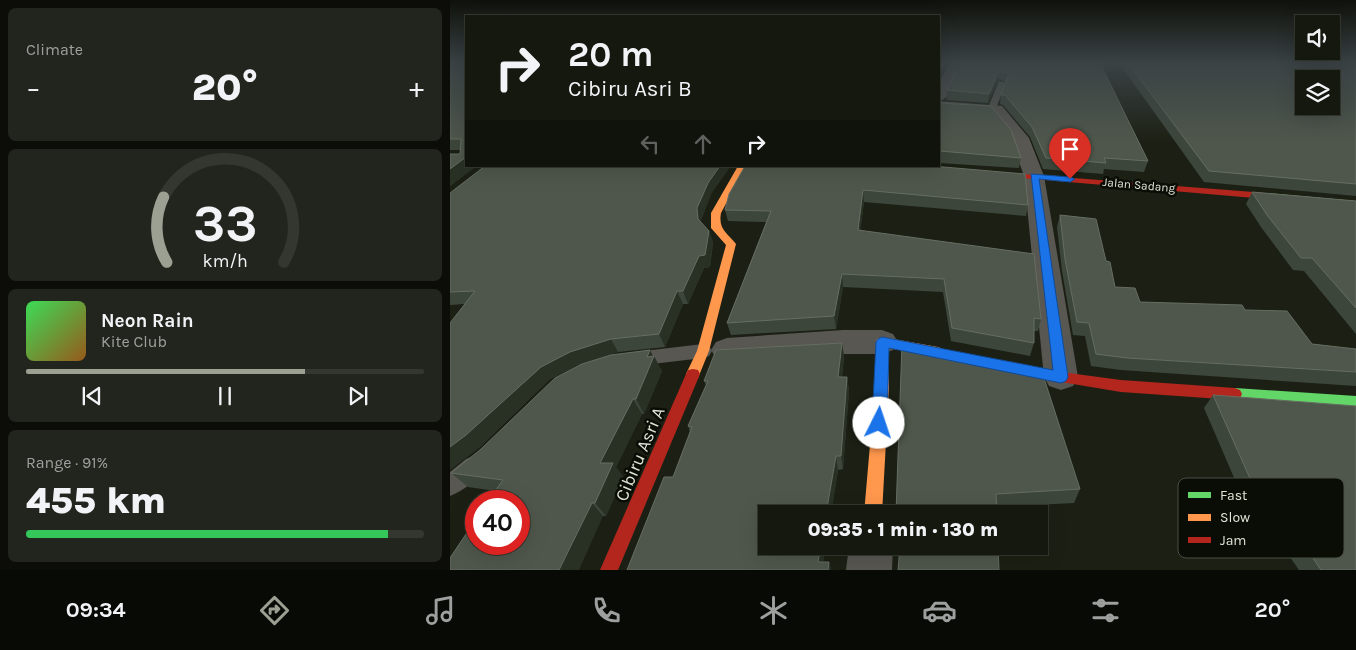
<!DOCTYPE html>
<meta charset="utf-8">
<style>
:root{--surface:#15180f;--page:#22251d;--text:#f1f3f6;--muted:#9da09e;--line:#34372f;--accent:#9ba093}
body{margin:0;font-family:Karla,sans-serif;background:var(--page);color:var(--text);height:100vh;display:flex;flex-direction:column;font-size:19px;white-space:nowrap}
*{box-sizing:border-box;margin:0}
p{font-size:16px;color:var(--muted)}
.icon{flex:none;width:28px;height:28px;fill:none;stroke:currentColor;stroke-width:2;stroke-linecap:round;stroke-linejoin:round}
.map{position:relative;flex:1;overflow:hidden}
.panel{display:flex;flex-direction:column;gap:8px;padding:8px;background:#0c0d08;width:450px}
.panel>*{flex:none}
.top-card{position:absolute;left:15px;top:15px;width:475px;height:152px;border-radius:0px;box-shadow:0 5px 20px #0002,0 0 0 1px var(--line);background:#15180f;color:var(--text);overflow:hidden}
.tools{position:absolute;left:845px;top:15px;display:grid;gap:10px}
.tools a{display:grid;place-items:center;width:45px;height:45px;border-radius:0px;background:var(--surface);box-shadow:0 5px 20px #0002,0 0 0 1px var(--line);font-size:25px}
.speed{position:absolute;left:15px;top:490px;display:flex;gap:10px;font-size:25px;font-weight:700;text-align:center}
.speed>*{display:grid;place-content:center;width:65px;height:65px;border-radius:50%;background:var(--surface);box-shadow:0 5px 20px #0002,0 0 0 1px var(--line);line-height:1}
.speed .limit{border:8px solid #d22;background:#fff;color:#111}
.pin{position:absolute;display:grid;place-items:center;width:42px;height:42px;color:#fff;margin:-51px -21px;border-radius:50% 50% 50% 0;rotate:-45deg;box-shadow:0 0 5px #0007}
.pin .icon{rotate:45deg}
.me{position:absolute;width:55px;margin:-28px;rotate:4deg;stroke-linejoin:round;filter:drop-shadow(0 0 4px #0008)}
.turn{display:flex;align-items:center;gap:18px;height:105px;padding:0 20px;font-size:22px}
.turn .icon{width:65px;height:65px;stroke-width:2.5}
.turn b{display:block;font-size:35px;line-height:42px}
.lanes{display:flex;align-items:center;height:48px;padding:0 20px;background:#0003;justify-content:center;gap:25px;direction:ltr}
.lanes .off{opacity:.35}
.big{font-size:38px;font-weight:800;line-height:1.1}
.panel .card{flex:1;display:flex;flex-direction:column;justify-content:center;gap:8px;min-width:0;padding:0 18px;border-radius:8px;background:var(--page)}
.panel .dial{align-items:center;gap:0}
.dial svg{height:130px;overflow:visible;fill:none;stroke:var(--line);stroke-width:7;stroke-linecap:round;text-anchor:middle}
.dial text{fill:var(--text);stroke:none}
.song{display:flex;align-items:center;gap:15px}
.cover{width:60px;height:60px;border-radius:8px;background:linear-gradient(135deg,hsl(130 70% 55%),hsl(30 70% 35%))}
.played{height:5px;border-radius:2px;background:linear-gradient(90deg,var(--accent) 70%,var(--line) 70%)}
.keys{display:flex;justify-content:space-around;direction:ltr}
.heat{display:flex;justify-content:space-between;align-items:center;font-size:28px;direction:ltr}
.charge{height:8px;border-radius:4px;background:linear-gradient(90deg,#34c759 91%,var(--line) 0)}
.trip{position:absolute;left:308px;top:505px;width:290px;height:50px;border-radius:0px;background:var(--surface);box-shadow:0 5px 20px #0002,0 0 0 1px var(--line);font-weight:800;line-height:50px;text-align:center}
.tabs{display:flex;height:80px;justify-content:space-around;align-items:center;background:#080a06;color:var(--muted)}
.tabs .icon{width:35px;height:35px}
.tabs .active{color:var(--accent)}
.tabs b{font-size:22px;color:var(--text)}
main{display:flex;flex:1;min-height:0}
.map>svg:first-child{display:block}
</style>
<main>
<section class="panel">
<div class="card"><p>Climate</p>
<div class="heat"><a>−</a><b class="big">20°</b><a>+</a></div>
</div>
<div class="card dial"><svg viewBox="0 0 100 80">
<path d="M14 69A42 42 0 1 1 86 69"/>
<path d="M14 69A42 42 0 0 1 12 29" stroke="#9ba093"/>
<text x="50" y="56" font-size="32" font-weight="700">33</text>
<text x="50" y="72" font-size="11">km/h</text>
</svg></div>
<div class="card">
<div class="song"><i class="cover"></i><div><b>Neon Rain</b><p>Kite Club</p></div></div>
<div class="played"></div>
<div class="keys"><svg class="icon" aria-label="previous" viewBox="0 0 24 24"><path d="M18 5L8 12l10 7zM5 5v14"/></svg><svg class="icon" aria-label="pause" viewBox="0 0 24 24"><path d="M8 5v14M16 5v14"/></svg><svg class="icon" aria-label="next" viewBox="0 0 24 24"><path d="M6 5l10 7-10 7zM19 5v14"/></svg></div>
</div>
<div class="card"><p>Range · 91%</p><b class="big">455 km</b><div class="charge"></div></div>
</section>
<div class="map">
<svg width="906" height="570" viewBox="0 0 906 570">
<rect width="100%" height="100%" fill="#1c2014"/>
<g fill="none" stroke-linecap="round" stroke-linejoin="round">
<!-- lane -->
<g fill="#585752" fill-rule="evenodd">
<path d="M 549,81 L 556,83 L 546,108 L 539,110 L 538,108 Z"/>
<path d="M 253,344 L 259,346 L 262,351 L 259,356 L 253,358 L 185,366 L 179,364 L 176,359 L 179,354 L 185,352 Z"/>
<path d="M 24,456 L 32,459 L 35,466 C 29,479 13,491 0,496 L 0,472 L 16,459 Z"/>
</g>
<!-- street -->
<g fill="#585752" fill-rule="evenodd">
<path d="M 500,63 L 513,63 L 497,96 L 494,99 L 489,101 L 489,82 Z"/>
<path d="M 489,101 L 552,106 L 579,138 L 594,176 L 628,377 L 623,386 L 611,390 L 599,386 L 594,377 L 574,176 L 561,139 L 541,114 L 489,111 Z"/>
<path d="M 393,330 L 432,330 L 443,334 L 448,342 L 443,350 L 432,354 L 393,354 L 277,362 L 266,358 L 261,350 L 266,342 L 277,338 Z"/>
<path d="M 399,546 L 443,546 L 442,570 L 396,570 Z"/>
</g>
<!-- fast -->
<g fill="#63d668" fill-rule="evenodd">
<path d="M 816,193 L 906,201 L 906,207 L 813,198 L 813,194 Z"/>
<path d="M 785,388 L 906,396 L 906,408 L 785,400 L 780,398 L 778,394 L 780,390 Z"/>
</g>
<!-- slow -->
<g fill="#ff974d" fill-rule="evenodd">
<path d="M 288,166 L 296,166 L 271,213 C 268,229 277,233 286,244 L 259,351 L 248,378 L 243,379 L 238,378 L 236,374 L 247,351 L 276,245 L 261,228 L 261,213 Z"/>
<path d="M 432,337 L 488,347 L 493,349 L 495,352 L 493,355 L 488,357 L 438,348 L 439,387 L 432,514 L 414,514 L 425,387 L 426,342 L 427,339 Z"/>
</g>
<!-- jam -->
<g fill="#b3261e" fill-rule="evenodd">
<path d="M 534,171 L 816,193 L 820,196 L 816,199 L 537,175 L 534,175 Z"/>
<path d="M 557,361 L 611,372 L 671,380 L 785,388 L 790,390 L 792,394 L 790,398 L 785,400 L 671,392 L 611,382 L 552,370 L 550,366 L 552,362 Z"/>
<path d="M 243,369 L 248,370 L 250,374 L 168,570 L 150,570 L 236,374 L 238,370 Z"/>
</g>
</g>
<!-- wall -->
<g fill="#3d463b">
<path d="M 0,63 L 16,166 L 26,166 L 0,186 L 0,154 L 10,154 L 11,150 L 0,150 Z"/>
<path d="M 511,63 L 650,63 L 698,161 L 694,172 L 654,169 L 653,174 L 593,169 L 580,137 L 553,105 L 550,104 L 551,95 L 556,82 L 548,79 L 538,103 L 496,100 L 497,90 Z"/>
<path d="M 669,63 L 906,63 L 906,196 L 754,182 Z"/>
<path d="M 489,103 L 571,158 L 569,168 L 489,163 Z"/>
<path d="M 295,166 L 578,205 L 576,216 L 414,202 L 410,230 L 591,319 L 588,331 L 584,331 L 584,343 L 580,356 L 501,341 L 493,292 L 393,287 L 386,329 L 281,335 L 277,323 L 316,222 L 278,221 L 275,210 Z"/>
<path d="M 802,192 L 906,201 L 906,334 L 854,271 L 843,270 L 811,227 L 796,204 Z"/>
<path d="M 0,193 L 261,194 L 251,220 L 251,222 L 259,231 L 263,243 L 260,267 L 254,268 L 238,304 L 233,304 L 215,347 L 168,352 L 128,365 L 100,379 L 29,448 L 14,304 L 0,305 Z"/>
<path d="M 610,215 L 656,261 L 665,287 L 690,302 L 795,310 L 862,344 L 906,349 L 906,386 L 671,370 L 641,366 L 635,336 L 623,335 L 612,271 L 607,227 Z"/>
<path d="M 392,343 L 394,357 L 392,377 L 397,377 L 399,391 L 393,469 L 388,470 L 381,514 L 316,514 L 316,546 L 376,546 L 373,562 L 379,562 L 381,570 L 177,570 L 214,477 L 223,477 L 240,432 L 238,426 L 256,385 L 254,381 L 266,350 Z"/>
<path d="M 452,344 L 630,489 L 624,503 L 547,507 L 547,514 L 446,514 Z"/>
<path d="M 203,356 L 212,371 L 194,414 L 192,414 L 166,467 L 173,477 L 156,516 L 153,516 L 46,491 L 18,487 L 1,473 Z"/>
<path d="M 763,395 L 906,570 L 849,570 L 840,557 L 826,556 L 800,504 L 795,503 L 754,408 Z"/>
</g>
<!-- shaded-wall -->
<g fill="#293024">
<path d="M 494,63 L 499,63 L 489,79 L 489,71 Z"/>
<path d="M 549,71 L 548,79 L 538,103 L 539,94 Z"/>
<path d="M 16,157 L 16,166 L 26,166 L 0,186 L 0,169 Z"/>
<path d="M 270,166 L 281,166 L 261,194 L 251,220 L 252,231 L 248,219 L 247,208 L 258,183 Z"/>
<path d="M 413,190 L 414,202 L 409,242 L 408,230 Z"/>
<path d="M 259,231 L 263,243 L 260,267 L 254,268 L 238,304 L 233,291 Z"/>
<path d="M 392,274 L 393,287 L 386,329 L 384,316 Z"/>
<path d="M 227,291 L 233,304 L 215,347 L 209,334 Z"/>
<path d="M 161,339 L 168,352 L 128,365 L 100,379 L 29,448 L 0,470 L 0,447 L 91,367 L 120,352 Z"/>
<path d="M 392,343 L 394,357 L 390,391 L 388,377 Z"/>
<path d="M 200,350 L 204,358 L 204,356 L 212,371 L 194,414 L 186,399 L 197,357 Z"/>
<path d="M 397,377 L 399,391 L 393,469 L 391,456 Z"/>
<path d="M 183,399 L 192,414 L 166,467 L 173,477 L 156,516 L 145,503 L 150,463 Z"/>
<path d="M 386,456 L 388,470 L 381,514 L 376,514 Z"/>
<path d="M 142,503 L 153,516 L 129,570 L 109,570 Z"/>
<path d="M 371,546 L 376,546 L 372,570 L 368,562 Z"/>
<path d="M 379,562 L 381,570 L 378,570 Z"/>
</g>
<!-- building -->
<g fill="#4f574c" stroke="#666d61" fill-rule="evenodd">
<path d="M 0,63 L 16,63 L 16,157 L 0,169 L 0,154 L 10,154 L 11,139 L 0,139 Z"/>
<path d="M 489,63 L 494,63 L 489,71 Z"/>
<path d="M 511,63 L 650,63 L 698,161 L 654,158 L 656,163 L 596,158 L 582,127 L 555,95 L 551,95 L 559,73 L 549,71 L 539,94 L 497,90 Z"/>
<path d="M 678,63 L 906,63 L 906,184 L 759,171 ZM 854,79 L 881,79 L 881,106 L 854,106 Z"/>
<path d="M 489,103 L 541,106 L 561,130 L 571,158 L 490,151 L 489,152 Z"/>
<path d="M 35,166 L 270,166 L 258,183 L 247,208 L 248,219 L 259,231 L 255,255 L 249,256 L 233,291 L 227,291 L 209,334 L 161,339 L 120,352 L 91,367 L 16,435 L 0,447 L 0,323 L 25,291 L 0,292 L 0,193 Z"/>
<path d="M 295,166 L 482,166 L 575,174 L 578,205 L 413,190 L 408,230 L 584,254 L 591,319 L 584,318 L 584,343 L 502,328 L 494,279 L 392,274 L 384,316 L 277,323 L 321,211 L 275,210 L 279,194 Z"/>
<path d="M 802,192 L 906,201 L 906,308 L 862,258 L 851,258 L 817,215 Z"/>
<path d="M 610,215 L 646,219 L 656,261 L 660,262 L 665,287 L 685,288 L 690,302 L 792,305 L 795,310 L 837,311 L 862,344 L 906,349 L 906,372 L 677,358 L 646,354 L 639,323 L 627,322 L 615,259 Z"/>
<path d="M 392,343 L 388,377 L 397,377 L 391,456 L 386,456 L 376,514 L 316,514 L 316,546 L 371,546 L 368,562 L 379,562 L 378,570 L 177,570 L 214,477 L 223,477 L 242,427 L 238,426 L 258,381 L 254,381 L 266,350 Z"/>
<path d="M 452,344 L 592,372 L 630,489 L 546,494 L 547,514 L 446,513 Z"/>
<path d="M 200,350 L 197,357 L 204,356 L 186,399 L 183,399 L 150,463 L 163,463 L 145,503 L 142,503 L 109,570 L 0,570 L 0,558 L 26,519 L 26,544 L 69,544 L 69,501 L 38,501 L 53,480 L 1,473 L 30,450 L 105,378 L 132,364 L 161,355 Z"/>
<path d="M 763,395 L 906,406 L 906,570 L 871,570 L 855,546 L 839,545 L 812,492 L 806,492 Z"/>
<path d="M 450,546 L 548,546 L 549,570 L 448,570 Z"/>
</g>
<!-- sky -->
<linearGradient id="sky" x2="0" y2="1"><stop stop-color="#0f120b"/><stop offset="0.44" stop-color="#3a4245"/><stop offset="1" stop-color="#3a4245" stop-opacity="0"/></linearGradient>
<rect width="906" height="142" fill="url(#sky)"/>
<!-- route -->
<path fill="#1a73e8" stroke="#114b97" d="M 581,174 L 620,177 L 625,179 L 620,182 L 589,179 L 618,377 L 616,381 L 611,383 L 439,348 L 437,423 L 435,428 L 429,430 L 424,428 L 422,423 L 426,342 L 428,339 L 432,337 L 603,370 Z"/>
<g text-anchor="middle" stroke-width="5" stroke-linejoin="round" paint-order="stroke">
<!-- far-street labels -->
<g font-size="12" fill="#e0e5d7" stroke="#090d05">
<text transform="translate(689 185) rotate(5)" y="4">Jalan Sadang</text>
</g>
<!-- near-street labels -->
<g font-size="18" fill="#e0e5d7" stroke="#090d05">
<text transform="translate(190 454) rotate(-67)" y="6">Cibiru Asri A</text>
</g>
</g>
<!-- legend -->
<rect x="728" y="478" width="166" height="80" rx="8" fill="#090d05" stroke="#4a4e44" stroke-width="1"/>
<rect x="738" y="492" width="23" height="6" fill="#63d668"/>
<rect x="738" y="514" width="23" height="7" fill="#ff974d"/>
<rect x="738" y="537" width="23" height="6" fill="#b3261e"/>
<g font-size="14" fill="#e0e5d7">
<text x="770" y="500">Fast</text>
<text x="770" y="522">Slow</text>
<text x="770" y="545">Jam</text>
</g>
</svg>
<div class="tools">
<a><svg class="icon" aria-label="sound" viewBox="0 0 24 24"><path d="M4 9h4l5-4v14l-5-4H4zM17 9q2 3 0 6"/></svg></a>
<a><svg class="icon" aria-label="layers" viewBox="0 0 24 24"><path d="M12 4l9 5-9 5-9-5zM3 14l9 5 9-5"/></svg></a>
</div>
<div class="speed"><div class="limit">40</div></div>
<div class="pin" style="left:620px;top:179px;background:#d93025"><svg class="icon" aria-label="arrive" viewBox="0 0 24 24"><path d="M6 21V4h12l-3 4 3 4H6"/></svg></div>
<svg class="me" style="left:429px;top:423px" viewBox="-20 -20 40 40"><circle r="19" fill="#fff"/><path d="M0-13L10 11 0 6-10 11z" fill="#1a73e8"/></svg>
<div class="trip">09:35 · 1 min · 130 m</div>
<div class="top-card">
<div class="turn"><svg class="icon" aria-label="right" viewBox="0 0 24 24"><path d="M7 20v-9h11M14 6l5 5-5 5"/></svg><div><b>20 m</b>Cibiru Asri B</div></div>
<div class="lanes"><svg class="icon off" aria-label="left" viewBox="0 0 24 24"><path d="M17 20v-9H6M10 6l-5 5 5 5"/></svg><svg class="icon off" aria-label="ahead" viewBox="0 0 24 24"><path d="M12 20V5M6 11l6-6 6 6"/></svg><svg class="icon" aria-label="right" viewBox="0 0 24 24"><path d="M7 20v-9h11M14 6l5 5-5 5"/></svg></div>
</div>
</div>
</main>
<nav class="tabs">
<b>09:34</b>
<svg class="icon active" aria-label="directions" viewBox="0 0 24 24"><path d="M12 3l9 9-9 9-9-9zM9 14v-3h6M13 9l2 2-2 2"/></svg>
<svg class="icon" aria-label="music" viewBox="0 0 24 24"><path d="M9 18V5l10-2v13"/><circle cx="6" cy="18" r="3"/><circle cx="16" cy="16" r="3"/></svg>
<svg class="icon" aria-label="phone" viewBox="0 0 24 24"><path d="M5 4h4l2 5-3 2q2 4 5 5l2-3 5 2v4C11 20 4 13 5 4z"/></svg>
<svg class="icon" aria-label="climate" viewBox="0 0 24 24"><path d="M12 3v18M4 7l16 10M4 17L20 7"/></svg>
<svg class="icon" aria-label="car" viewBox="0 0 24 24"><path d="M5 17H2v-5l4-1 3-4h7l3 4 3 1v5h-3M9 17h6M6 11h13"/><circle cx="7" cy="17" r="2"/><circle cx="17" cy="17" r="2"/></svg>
<svg class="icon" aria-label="filters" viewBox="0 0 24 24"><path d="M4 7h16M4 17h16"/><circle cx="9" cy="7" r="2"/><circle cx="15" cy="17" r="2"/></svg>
<b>20°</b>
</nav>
